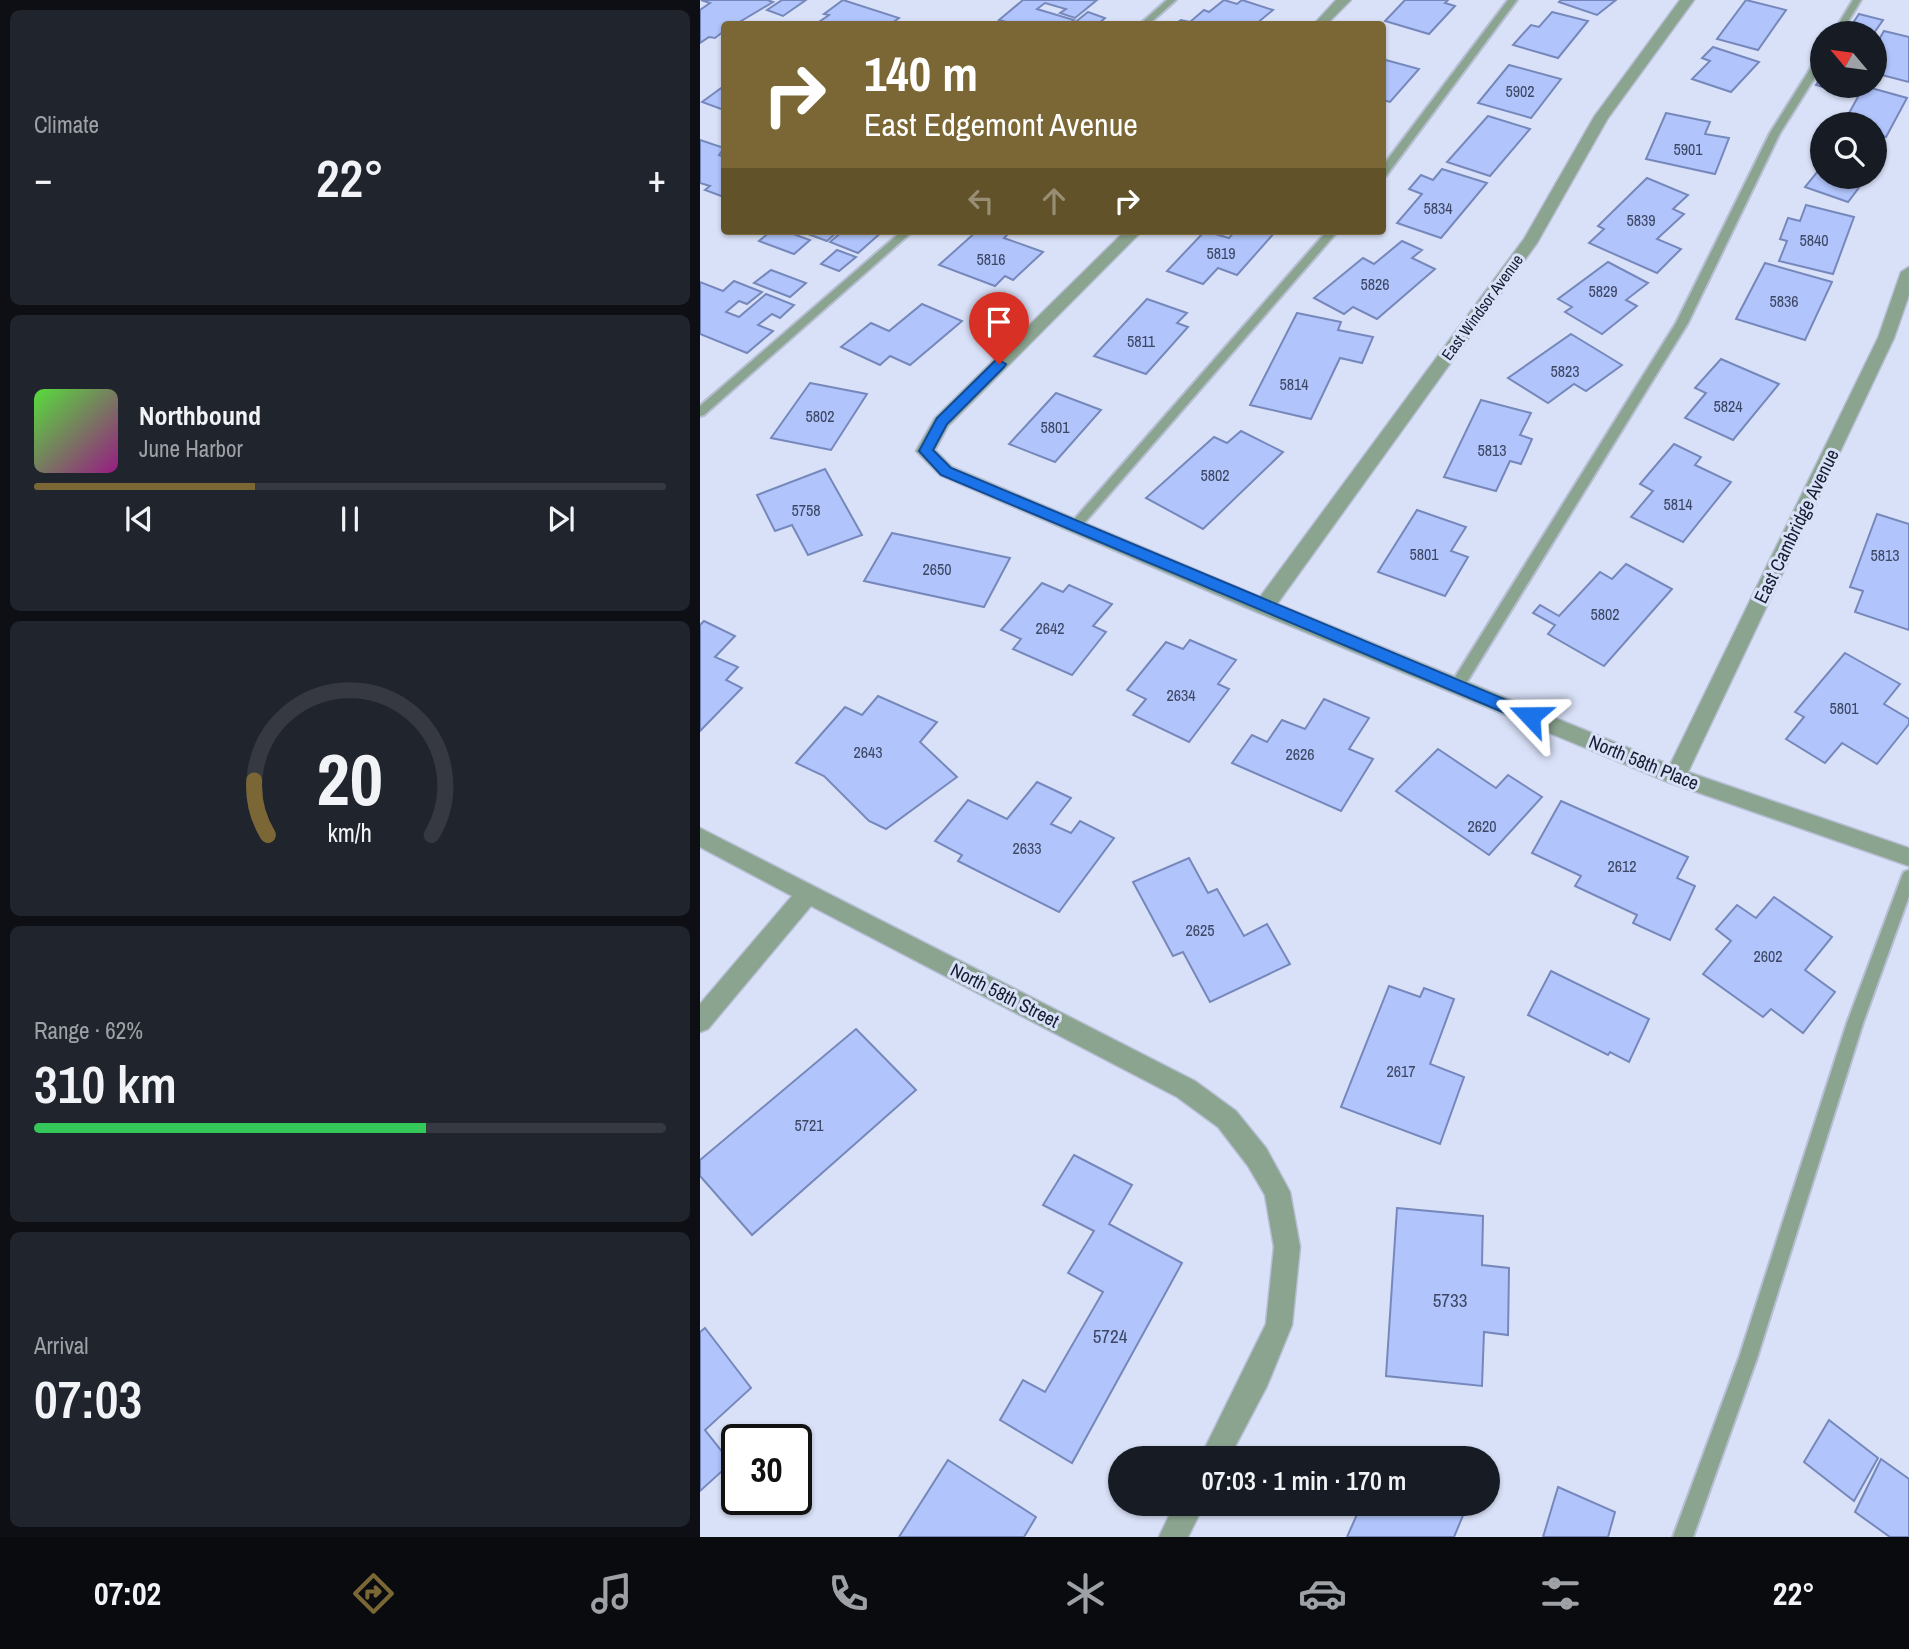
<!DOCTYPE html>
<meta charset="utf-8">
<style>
:root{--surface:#171b24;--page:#20242c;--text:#f1f3f6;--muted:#9ea1a6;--line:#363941;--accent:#7a6735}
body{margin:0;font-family:"Archivo Narrow",sans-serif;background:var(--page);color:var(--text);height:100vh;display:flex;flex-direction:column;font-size:26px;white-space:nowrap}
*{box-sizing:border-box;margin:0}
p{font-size:23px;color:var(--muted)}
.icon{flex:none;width:38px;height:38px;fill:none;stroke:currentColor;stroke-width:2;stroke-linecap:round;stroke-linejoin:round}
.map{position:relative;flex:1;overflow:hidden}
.details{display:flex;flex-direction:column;gap:10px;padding:10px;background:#0d0f14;width:700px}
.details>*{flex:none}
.top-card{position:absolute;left:21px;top:21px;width:665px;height:214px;border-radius:7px;box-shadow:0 2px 5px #0004;background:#7a6735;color:#fff;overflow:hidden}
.needle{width:46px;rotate:299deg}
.tools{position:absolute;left:1110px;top:21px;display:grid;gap:14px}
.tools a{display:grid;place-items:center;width:77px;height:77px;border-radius:50%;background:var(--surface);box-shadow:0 2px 5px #0004;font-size:35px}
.speed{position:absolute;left:21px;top:1424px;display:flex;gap:14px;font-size:35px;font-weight:700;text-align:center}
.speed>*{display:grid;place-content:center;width:91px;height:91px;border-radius:50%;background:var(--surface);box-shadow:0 2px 5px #0004;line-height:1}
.speed .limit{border:4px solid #111;border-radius:10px;background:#fff;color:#111}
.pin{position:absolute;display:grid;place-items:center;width:60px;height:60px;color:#fff;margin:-72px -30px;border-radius:50% 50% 50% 0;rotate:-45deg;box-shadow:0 0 7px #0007}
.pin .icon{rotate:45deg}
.me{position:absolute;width:77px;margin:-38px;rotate:293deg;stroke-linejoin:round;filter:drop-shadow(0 0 5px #0008)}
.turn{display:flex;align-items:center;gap:24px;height:147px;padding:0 28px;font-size:32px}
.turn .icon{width:91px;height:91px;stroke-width:2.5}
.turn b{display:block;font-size:49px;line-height:60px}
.lanes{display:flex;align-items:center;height:66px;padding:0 28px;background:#0003;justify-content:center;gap:35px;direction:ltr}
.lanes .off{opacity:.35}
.big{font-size:52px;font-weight:600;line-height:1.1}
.details .tile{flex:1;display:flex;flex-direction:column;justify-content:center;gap:10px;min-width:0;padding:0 24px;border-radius:10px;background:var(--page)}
.details .dial{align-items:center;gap:0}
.dial svg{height:182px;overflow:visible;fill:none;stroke:var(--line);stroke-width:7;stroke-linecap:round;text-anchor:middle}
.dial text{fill:var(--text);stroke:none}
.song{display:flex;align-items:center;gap:21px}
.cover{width:84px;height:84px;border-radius:10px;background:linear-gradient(135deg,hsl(110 70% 55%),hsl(310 70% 35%))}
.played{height:7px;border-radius:4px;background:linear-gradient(90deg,var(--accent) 35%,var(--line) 35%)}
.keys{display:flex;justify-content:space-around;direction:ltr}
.heat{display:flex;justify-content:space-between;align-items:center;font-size:38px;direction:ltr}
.charge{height:10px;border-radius:5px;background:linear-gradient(90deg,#34c759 62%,var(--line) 0)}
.trip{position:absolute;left:408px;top:1446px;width:392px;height:70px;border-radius:35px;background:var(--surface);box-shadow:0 2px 5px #0004;font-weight:600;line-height:70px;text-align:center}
.tab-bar{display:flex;height:112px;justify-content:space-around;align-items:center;background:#090b0e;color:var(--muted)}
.tab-bar .icon{width:49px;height:49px}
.tab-bar .current{color:var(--accent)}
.tab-bar b{font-size:32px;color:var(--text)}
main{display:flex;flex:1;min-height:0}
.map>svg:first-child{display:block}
</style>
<main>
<section class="details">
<div class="tile"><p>Climate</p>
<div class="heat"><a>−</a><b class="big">22°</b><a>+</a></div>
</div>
<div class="tile">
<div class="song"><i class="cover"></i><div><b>Northbound</b><p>June Harbor</p></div></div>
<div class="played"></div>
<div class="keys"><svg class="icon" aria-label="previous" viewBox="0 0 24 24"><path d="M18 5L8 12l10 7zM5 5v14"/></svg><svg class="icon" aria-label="pause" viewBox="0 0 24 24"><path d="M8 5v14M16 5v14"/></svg><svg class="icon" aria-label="next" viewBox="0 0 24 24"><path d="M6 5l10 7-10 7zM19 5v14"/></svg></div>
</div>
<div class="tile dial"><svg viewBox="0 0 100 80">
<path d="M14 69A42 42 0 1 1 86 69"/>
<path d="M14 69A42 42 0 0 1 8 45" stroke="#7a6735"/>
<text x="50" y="56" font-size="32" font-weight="700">20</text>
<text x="50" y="72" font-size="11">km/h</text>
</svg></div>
<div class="tile"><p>Range · 62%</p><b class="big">310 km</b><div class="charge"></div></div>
<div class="tile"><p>Arrival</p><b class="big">07:03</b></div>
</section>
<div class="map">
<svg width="1209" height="1537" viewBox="0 0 1209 1537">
<rect width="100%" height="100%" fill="#d9e1f8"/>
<!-- building -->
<g fill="#b1c5fc" stroke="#7688bb" stroke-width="2">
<path d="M 1,0 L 67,0 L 73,2 L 36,24 L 24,24 L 24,31 L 15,38 L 9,37 L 0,43 L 0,10 L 10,3 Z"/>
<path d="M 82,0 L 106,0 L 83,16 L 67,10 Z"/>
<path d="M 143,0 L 199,18 L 192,23 L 198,24 L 116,24 L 129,15 L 124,14 Z"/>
<path d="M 323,0 L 397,0 L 375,18 L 360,13 L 366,9 L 345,3 L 337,9 L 374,20 L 368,24 L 314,24 L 299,20 Z"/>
<path d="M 524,0 L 537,4 L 542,0 L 573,10 L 556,24 L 475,24 L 481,20 L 490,22 L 504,10 L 509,12 Z"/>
<path d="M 705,0 L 748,0 L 745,3 L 755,6 L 729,34 L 685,21 Z"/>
<path d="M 861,0 L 916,0 L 897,15 L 859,2 Z"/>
<path d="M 1046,0 L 1086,10 L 1058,50 L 1017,39 Z"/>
<path d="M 388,12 L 405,18 L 398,24 L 373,24 Z"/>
<path d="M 852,12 L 888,21 L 858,58 L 813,45 L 831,25 L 839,27 Z"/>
<path d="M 1159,14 L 1183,20 L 1174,33 L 1147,32 Z"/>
<path d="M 1184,31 L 1209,37 L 1209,82 L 1174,73 L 1180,58 L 1174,56 L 1174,48 Z"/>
<path d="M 1013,47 L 1059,62 L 1031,92 L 992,79 L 1010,61 L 1002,58 Z"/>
<path d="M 682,59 L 719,69 L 690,102 L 682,100 Z"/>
<path d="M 809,65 L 861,79 L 831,118 L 778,103 Z"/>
<path d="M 1122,76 L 1122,86 L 1148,86 L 1144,93 L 1116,85 Z"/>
<path d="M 24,86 L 24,110 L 2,102 Z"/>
<path d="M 1164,86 L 1207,98 L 1186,137 L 1174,134 L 1174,124 L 1143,124 Z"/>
<path d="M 966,113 L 1010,122 L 1005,134 L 1029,138 L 1015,174 L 946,159 Z"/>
<path d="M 788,116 L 830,129 L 790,176 L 747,162 Z"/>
<path d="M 0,140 L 24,148 L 19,155 L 24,157 L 24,197 L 5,190 L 10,186 L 0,183 Z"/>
<path d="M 1122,166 L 1122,177 L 1167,177 L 1148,202 L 1105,187 Z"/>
<path d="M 742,169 L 787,183 L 741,238 L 697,223 L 722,194 L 709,189 L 721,175 L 733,180 Z"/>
<path d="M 947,178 L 988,195 L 973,209 L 984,214 L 957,239 L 981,249 L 957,273 L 889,243 L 904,229 L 898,226 Z"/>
<path d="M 1106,205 L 1154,217 L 1133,274 L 1079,261 L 1087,241 L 1080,239 L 1088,218 L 1100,221 Z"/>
<path d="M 71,231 L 85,231 L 110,240 L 94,254 L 59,241 Z"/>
<path d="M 100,231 L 138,231 L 127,241 Z"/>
<path d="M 143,231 L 183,231 L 158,253 L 130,242 Z"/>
<path d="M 277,231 L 311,231 L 304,238 L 343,252 L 313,280 L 305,276 L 295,286 L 239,265 Z"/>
<path d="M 505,231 L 529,238 L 535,231 L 576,231 L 537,275 L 518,268 L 503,284 L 467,271 Z"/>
<path d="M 702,241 L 722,250 L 712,258 L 735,269 L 677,319 L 653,307 L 644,314 L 614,298 L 663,258 L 674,264 Z"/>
<path d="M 137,250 L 156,257 L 139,271 L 121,264 Z"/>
<path d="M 908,262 L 948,283 L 926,300 L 937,306 L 902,334 L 865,312 L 872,307 L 858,299 Z"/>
<path d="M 1065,263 L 1132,282 L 1105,340 L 1036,319 Z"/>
<path d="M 71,270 L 106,283 L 90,297 L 54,283 Z"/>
<path d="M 34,281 L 62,292 L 47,304 L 39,301 L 26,312 L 39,317 L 66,294 L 94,305 L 80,318 L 72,314 L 58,325 L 73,331 L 47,353 L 0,334 L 0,282 L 23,291 Z"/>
<path d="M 447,299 L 487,313 L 477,323 L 488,327 L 446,374 L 394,356 Z"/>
<path d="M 222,304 L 262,321 L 210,365 L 190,356 L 180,365 L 141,347 L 171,323 L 189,331 Z"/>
<path d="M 597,313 L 641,322 L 638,330 L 673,337 L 662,363 L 640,358 L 611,419 L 550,405 Z"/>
<path d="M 871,334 L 922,365 L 886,391 L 874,384 L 848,403 L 808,378 Z"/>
<path d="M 1021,359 L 1079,384 L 1033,440 L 985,418 L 1006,393 L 995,388 Z"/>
<path d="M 110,383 L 167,394 L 131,450 L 71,438 Z"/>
<path d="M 356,393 L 401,410 L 355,462 L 309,444 Z"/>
<path d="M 781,400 L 831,413 L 820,435 L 832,439 L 821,464 L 810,461 L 796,491 L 744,477 Z"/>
<path d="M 541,431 L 583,452 L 503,529 L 446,498 L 514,437 L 527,443 Z"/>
<path d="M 974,444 L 1001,457 L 995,465 L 1031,482 L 983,542 L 931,517 L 953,491 L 940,484 Z"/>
<path d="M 125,469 L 162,535 L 108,555 L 92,525 L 75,531 L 57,495 Z"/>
<path d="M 717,510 L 766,527 L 751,551 L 768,557 L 745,596 L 678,572 Z"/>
<path d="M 1177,514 L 1209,524 L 1209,630 L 1155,612 L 1163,591 L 1150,587 Z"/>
<path d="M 192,533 L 310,558 L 284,607 L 164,581 Z"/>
<path d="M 926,564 L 972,589 L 904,666 L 848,634 L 855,625 L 833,613 L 840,605 L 859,616 L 900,572 L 912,579 Z"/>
<path d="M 342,583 L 363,592 L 369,585 L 412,604 L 393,626 L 406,632 L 372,675 L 313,649 L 321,639 L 301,630 Z"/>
<path d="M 4,621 L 35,636 L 15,657 L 38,667 L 26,680 L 42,688 L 0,731 L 0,625 Z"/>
<path d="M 490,640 L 536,660 L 518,684 L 529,689 L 489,742 L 433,715 L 446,699 L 427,690 L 466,642 L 483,649 Z"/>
<path d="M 1145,653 L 1200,684 L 1184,704 L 1209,719 L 1209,724 L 1177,764 L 1142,743 L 1125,763 L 1086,739 L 1104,717 L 1095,712 Z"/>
<path d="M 178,696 L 237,722 L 220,742 L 257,777 L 186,829 L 169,821 L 124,776 L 96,763 L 145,707 L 162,715 Z"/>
<path d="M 624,699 L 669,718 L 649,749 L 673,759 L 641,811 L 532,763 L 552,735 L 567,742 L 582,720 L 605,729 Z"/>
<path d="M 738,749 L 796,788 L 808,775 L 842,797 L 789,855 L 696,791 Z"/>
<path d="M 337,782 L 371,798 L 351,824 L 371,833 L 380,821 L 414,838 L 359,912 L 258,861 L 262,855 L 235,841 L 268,800 L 307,819 Z"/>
<path d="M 861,801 L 988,857 L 977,878 L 995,886 L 970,940 L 933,923 L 937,915 L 875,886 L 881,876 L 832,853 Z"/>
<path d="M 489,858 L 508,893 L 517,889 L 544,936 L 567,924 L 590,964 L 510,1002 L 483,952 L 473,956 L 433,882 Z"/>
<path d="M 1074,897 L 1132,937 L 1105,970 L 1135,992 L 1103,1033 L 1071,1009 L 1063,1017 L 1003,974 L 1031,941 L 1016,929 L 1037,905 L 1056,918 Z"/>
<path d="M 851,971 L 949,1019 L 929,1062 L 910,1052 L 908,1055 L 828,1015 Z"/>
<path d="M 689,986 L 720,997 L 724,988 L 754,999 L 730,1064 L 764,1077 L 740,1144 L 641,1107 Z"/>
<path d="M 156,1029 L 216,1090 L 52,1235 L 0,1176 L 0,1160 Z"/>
<path d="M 374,1155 L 432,1185 L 409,1224 L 482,1263 L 372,1463 L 300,1420 L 323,1380 L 345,1392 L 403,1292 L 368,1273 L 394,1231 L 343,1205 Z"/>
<path d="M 697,1208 L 783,1216 L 782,1265 L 809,1268 L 808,1335 L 784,1332 L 782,1386 L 686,1376 Z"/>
<path d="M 5,1328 L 51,1388 L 5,1430 L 31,1463 L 0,1491 L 0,1332 Z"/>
<path d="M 1129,1420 L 1178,1458 L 1154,1501 L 1104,1462 Z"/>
<path d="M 1181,1459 L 1209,1479 L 1209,1537 L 1190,1537 L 1155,1512 Z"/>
<path d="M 248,1460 L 336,1517 L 324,1537 L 199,1537 Z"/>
<path d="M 858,1487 L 915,1512 L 908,1537 L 843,1537 Z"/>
<path d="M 662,1503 L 747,1503 L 764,1513 L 754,1537 L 647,1537 Z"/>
</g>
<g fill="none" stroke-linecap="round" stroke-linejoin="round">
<defs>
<g id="lane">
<path d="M 467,0 L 476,0 L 449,24 L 440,24 Z"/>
<path d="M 808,0 L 817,0 L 686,176 L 682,177 L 682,167 Z"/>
<path d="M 1153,0 L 1161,0 L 1141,33 L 1133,33 Z"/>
<path d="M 1122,55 L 1122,66 L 1080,133 L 988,323 L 762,690 L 752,690 L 750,686 L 752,682 L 976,323 L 1070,133 L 1117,58 Z"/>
<path d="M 202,231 L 213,231 L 4,415 L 0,416 L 0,406 Z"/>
<path d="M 627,231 L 638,231 L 379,529 L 371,529 L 369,526 L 371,523 Z"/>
<path d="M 1209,870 L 1209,896 L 1163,1023 L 1057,1358 L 993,1537 L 973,1537 L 1039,1358 L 1147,1023 L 1202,876 L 1204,872 Z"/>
</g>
<g id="street">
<path d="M 636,0 L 651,0 L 627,24 L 614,24 Z"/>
<path d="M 980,0 L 994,0 L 908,118 L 837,243 L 577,604 L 970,765 L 1178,338 L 1201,272 L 1209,267 L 1209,295 L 1194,338 L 988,772 L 1209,848 L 1209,866 L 968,782 L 557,612 L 240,475 L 216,451 L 235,418 L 425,231 L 442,231 L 248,426 L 235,450 L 252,467 L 560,597 L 824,239 L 894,117 Z"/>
<path d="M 0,828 L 495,1081 L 536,1111 L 566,1148 L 590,1192 L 600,1247 L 592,1325 L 567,1386 L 529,1458 L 500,1458 L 566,1324 L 574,1247 L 565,1195 L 548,1166 L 518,1127 L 477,1097 L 111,906 L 8,1029 L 0,1032 L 0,1004 L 92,896 L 0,847 Z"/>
<path d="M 475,1503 L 505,1503 L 488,1537 L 459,1537 Z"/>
</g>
</defs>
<!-- lane casing -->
<use href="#lane" stroke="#b6bed4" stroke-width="4"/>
<!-- street casing -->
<use href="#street" stroke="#b6bed4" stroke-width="3"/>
<!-- lane -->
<use href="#lane" fill="#8ba48f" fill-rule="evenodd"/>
<!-- street -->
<use href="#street" fill="#8ba48f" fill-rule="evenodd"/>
</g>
<!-- route -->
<path fill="#1a73e8" stroke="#114b97" stroke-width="2" d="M 299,360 L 306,364 L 304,367 L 247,424 L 233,450 L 251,468 L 835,712 L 837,716 L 835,721 L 824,721 L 241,475 L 219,451 L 237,418 L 295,361 Z"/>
<g text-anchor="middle" stroke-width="6" stroke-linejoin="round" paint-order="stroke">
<!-- number labels -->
<g font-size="16" fill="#3d4764">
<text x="820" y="97">5902</text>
<text x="988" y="155">5901</text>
<text x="738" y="214">5834</text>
<text x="941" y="226">5839</text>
<text x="1114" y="246">5840</text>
<text x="521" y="259">5819</text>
<text x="291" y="265">5816</text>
<text x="675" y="290">5826</text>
<text x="903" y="297">5829</text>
<text x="1084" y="307">5836</text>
<text x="441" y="347">5811</text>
<text x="865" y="377">5823</text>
<text x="594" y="390">5814</text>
<text x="1028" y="412">5824</text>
<text x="120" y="422">5802</text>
<text x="355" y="433">5801</text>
<text x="792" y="456">5813</text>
<text x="515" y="481">5802</text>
<text x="978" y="510">5814</text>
<text x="106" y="516">5758</text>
<text x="724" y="560">5801</text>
<text x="1185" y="561">5813</text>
<text x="237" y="575">2650</text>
<text x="905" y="620">5802</text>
<text x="350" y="634">2642</text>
<text x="481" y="701">2634</text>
<text x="1144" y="714">5801</text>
<text x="168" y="758">2643</text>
<text x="600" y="760">2626</text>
<text x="782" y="832">2620</text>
<text x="327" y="854">2633</text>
<text x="922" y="872">2612</text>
<text x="500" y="936">2625</text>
<text x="1068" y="962">2602</text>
<text x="701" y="1077">2617</text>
<text x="109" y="1131">5721</text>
</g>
<!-- far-street labels -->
<g font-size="16" fill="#161d31" stroke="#d9e1f8">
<text transform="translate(782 307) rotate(-54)" y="6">East Windsor Avenue</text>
</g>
<!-- street labels -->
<g font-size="19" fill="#161d31" stroke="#d9e1f8">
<text transform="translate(1096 526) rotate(-64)" y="7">East Cambridge Avenue</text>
<text transform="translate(944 762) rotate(22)" y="7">North 58th Place</text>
<text transform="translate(305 995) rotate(27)" y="7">North 58th Street</text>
</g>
<!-- near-number labels -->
<g font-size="19" fill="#3d4764">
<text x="750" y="1307">5733</text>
<text x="410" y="1343">5724</text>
</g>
</g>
</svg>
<div class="tools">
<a><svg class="needle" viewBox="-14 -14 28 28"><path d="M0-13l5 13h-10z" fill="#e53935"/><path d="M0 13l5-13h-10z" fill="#9ea1a6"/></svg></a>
<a><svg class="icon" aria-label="search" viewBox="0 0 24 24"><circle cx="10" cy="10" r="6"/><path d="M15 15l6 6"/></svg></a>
</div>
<div class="speed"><div class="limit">30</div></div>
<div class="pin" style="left:299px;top:364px;background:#d93025"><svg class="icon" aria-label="arrive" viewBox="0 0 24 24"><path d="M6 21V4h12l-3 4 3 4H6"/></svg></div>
<svg class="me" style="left:830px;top:716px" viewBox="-20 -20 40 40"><path d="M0-17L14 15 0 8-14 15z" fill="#1a73e8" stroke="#fff" stroke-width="4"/></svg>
<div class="trip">07:03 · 1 min · 170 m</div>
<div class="top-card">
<div class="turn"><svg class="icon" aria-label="right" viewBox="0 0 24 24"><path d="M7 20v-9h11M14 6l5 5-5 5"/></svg><div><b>140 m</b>East Edgemont Avenue</div></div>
<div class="lanes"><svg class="icon off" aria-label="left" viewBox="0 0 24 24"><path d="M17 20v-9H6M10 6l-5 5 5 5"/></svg><svg class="icon off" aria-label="ahead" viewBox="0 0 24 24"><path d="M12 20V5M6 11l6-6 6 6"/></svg><svg class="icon" aria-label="right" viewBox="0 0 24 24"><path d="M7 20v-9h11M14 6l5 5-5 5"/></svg></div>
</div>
</div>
</main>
<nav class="tab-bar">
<b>07:02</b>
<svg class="icon current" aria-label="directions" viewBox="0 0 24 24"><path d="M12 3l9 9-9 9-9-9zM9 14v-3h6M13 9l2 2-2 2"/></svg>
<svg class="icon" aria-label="music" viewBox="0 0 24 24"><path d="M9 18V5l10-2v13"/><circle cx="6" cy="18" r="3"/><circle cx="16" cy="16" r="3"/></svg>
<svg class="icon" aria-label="phone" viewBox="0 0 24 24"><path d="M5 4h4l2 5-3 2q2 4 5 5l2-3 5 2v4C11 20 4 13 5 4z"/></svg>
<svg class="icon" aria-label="climate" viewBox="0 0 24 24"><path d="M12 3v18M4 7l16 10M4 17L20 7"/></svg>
<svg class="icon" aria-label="car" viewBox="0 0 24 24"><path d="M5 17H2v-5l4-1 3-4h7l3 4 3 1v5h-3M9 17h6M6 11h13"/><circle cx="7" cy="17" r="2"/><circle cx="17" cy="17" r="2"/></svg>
<svg class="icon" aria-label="filters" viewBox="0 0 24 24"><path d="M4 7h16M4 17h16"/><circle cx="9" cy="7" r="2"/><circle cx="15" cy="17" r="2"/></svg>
<b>22°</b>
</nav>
